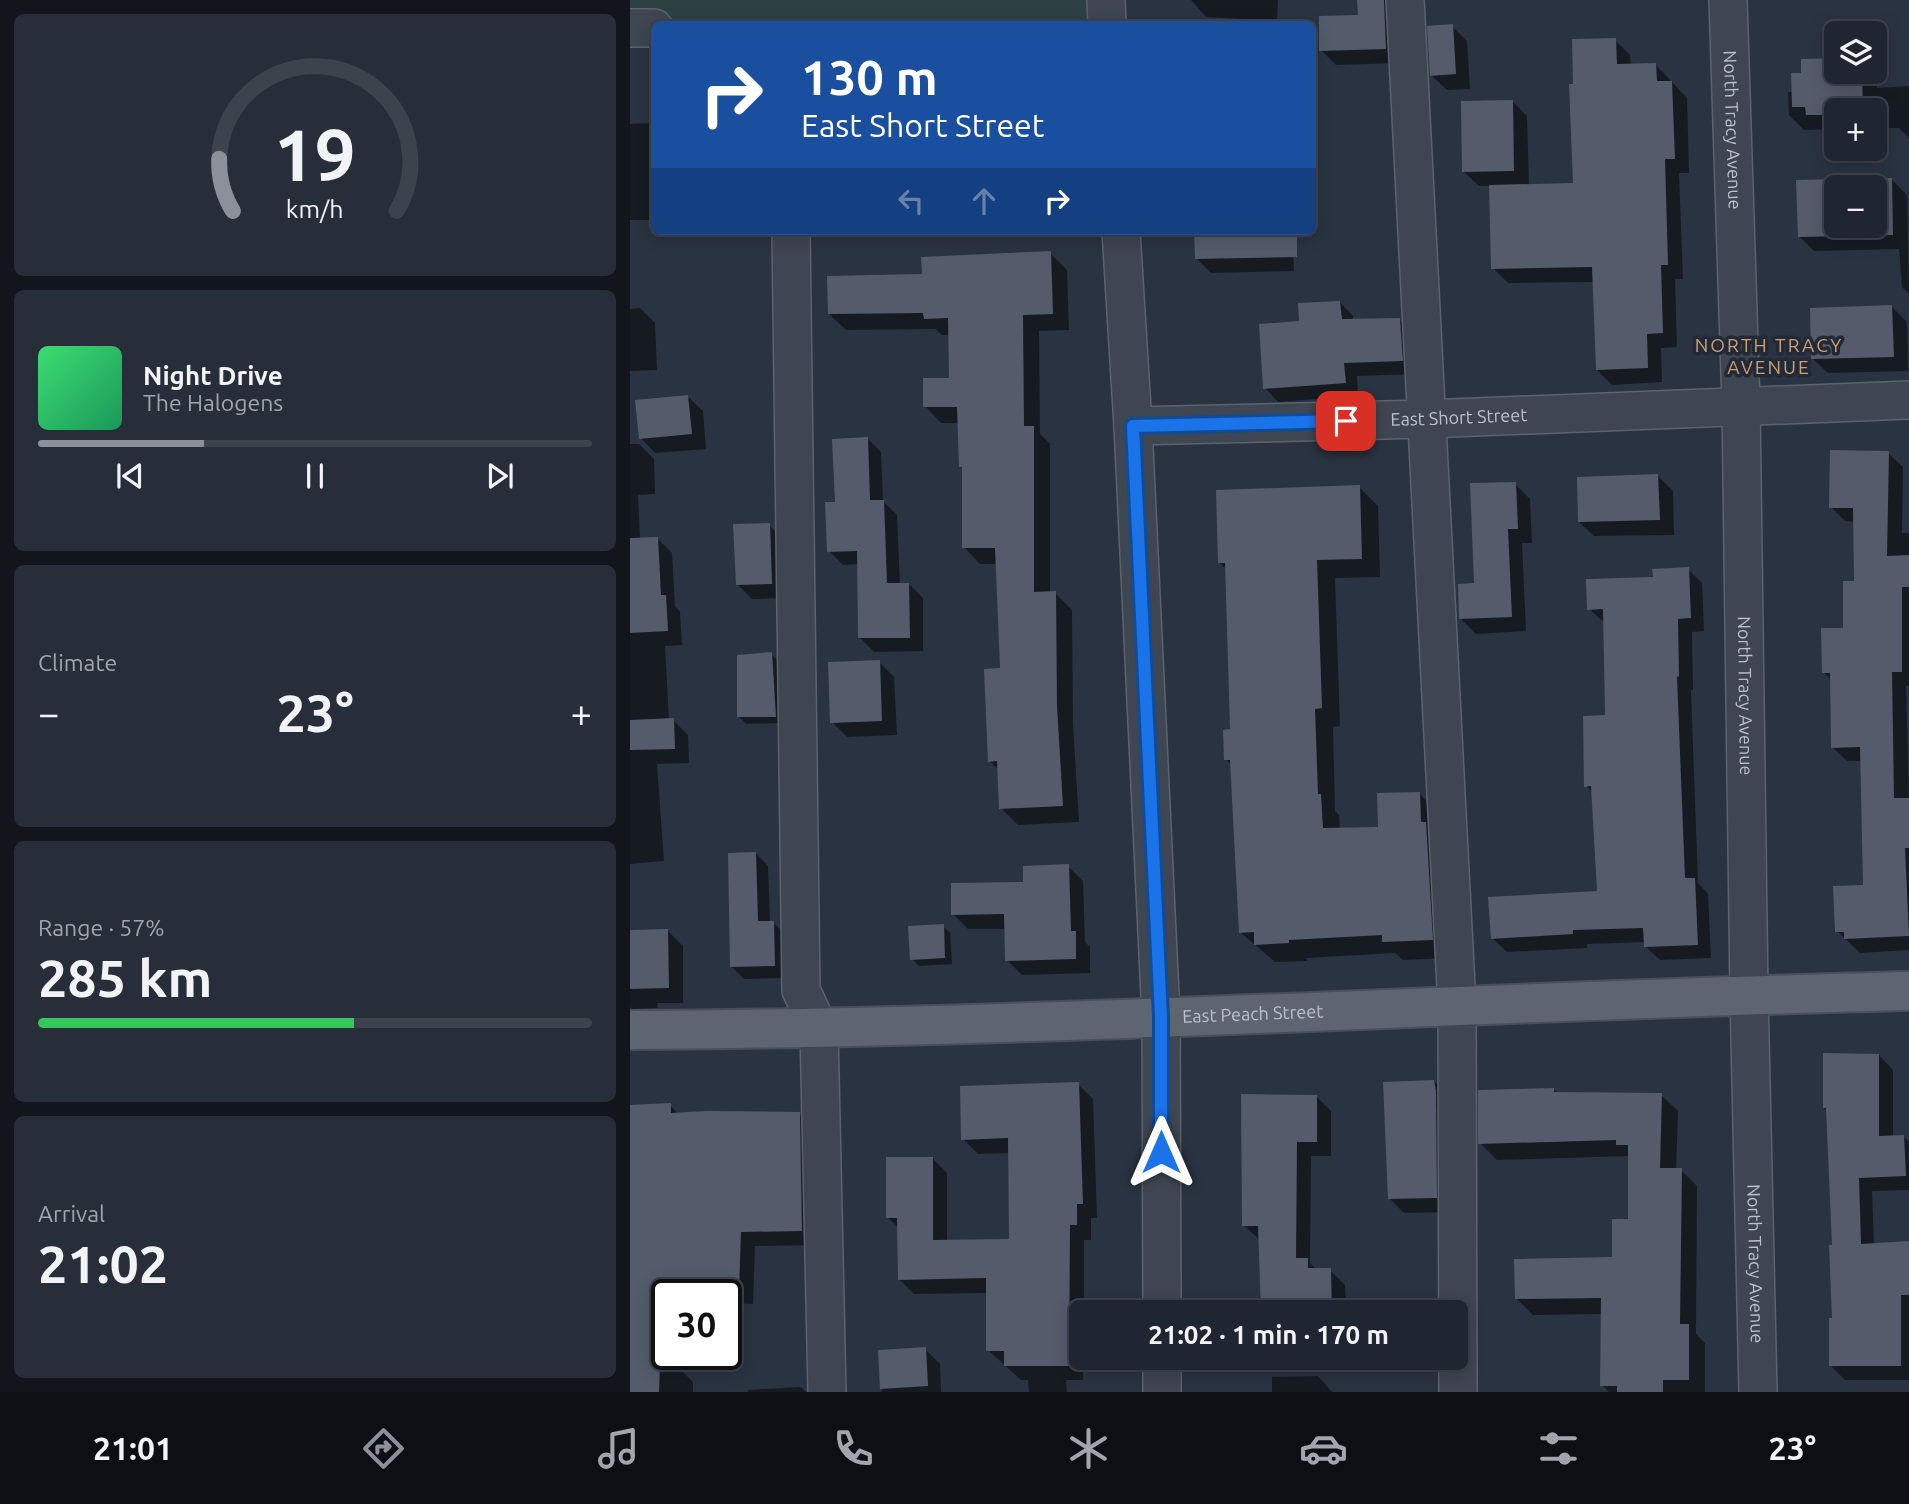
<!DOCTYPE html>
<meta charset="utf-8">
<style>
:root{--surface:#202631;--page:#282e39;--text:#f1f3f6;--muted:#a2a5ab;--line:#3d434d;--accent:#8c9099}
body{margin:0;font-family:Ubuntu,sans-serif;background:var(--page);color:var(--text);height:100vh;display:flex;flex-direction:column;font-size:26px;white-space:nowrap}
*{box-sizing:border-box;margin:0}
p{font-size:23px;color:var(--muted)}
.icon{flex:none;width:38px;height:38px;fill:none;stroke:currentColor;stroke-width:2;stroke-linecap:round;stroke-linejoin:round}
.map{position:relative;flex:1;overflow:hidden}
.panel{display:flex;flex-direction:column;gap:14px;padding:14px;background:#12151b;width:630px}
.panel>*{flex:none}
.guide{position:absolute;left:21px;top:21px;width:665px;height:214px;border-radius:10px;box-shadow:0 4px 18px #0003,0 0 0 2px var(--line);background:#1a4fa0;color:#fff;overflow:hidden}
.fabs{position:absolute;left:1194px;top:21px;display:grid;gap:14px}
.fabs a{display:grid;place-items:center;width:63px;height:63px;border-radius:10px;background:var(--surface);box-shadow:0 4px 18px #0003,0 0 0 2px var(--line);font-size:35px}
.speed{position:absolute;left:21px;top:1279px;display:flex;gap:14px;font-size:35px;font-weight:700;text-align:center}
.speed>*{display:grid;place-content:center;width:91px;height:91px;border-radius:50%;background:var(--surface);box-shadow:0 4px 18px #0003,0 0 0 2px var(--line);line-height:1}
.speed .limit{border:4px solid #111;border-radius:10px;background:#fff;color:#111}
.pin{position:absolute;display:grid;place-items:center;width:60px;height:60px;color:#fff;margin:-30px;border-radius:14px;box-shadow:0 4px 10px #0006}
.me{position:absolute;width:77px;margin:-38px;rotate:0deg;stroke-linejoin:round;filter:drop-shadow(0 0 5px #0008)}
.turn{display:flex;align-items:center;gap:24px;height:147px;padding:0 35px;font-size:32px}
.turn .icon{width:91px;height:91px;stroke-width:2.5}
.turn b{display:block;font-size:49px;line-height:60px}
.lanes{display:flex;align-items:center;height:66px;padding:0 35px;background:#0003;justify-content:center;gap:35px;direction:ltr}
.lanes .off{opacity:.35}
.big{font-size:52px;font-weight:700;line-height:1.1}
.panel .widget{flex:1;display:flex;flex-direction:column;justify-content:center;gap:10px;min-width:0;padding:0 24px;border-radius:10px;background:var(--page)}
.panel .dial{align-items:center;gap:0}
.dial svg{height:182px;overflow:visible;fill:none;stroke:var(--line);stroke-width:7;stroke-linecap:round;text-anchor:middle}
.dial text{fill:var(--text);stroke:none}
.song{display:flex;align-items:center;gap:21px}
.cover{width:84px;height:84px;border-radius:10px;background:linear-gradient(135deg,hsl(140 70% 55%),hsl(150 70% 35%))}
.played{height:7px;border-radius:4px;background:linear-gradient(90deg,var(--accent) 30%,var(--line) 30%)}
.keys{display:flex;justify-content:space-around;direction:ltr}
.heat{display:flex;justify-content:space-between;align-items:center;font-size:38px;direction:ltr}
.charge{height:10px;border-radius:5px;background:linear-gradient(90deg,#34c759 57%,var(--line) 0)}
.trip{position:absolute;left:439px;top:1300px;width:399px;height:70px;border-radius:10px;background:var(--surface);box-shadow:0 4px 18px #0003,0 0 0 2px var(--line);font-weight:700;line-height:70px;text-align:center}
.tab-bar{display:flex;height:112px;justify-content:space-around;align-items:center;background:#0d0f14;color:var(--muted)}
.tab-bar .icon{width:49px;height:49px}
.tab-bar .on{color:var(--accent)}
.tab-bar b{font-size:32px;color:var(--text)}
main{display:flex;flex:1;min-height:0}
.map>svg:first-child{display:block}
</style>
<main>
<section class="panel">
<div class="widget dial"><svg viewBox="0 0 100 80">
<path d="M14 69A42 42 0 1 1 86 69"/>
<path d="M14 69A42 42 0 0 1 8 46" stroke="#8c9099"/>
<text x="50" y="56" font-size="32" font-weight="700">19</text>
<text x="50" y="72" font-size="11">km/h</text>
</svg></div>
<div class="widget">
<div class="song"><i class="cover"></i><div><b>Night Drive</b><p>The Halogens</p></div></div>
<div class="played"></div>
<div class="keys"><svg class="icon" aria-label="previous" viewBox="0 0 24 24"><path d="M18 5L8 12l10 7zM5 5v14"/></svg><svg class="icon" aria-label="pause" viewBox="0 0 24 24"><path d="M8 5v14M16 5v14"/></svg><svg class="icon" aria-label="next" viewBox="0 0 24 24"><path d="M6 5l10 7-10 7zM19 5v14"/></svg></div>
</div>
<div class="widget"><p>Climate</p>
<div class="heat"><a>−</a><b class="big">23°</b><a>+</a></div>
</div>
<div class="widget"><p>Range · 57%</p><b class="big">285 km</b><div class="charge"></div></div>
<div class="widget"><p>Arrival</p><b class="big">21:02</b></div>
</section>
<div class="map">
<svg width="1279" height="1392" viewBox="0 0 1279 1392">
<rect width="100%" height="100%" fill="#2a3341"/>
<!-- green -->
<path fill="#2d4143" d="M 0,0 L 476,0 L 477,24 L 24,24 L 0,29 Z"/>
<!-- shadow -->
<g fill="#0007" fill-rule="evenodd">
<path d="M 561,0 L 648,0 L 647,21 L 576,17 Z"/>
<path d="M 729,0 L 776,0 L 771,63 L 706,65 L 691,50 L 729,17 Z"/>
<path d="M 822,26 L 837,41 L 840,89 L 817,90 L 802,76 Z"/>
<path d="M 985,40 L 1000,55 L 1001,66 L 1026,65 L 1057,98 L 1059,173 L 1049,173 L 1053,279 L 1045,279 L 1047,347 L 1031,348 L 1032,382 L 982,385 L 967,370 L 964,282 L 878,283 L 863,268 L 861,186 L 849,186 L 834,172 L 882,101 L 897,116 L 899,186 L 944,185 Z"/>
<path d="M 1206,72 L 1244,72 L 1246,74 L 1247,88 L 1279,86 L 1279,138 L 1269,128 L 1244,128 L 1244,110 L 1206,110 L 1206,129 L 1174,130 L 1159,115 L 1158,92 L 1164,92 Z"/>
<path d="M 24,123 L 24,220 L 0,220 L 0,124 Z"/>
<path d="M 1262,180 L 1277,195 L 1279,294 L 1272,287 L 1269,249 L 1184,251 L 1169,236 L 1168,182 ZM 1206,187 L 1244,187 L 1244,226 L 1206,226 Z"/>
<path d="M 566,231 L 662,231 L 664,271 L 581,273 L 566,258 Z"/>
<path d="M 420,253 L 437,270 L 439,330 L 409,331 L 410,434 L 420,444 L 420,593 L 425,593 L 442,610 L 443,724 L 449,822 L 388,825 L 371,808 L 369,770 L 359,761 L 372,670 L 368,564 L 350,564 L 334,547 L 334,470 L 330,467 L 329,423 L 311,423 L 295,406 L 320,380 L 320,335 L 312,335 L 305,329 L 216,330 L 199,314 L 294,276 Z"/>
<path d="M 710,302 L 723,316 L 723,320 L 770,320 L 783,333 L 785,374 L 727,376 L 728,396 L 648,402 L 635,388 L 671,323 Z"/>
<path d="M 1262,307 L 1277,322 L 1278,371 L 1198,373 L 1183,359 Z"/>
<path d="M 10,308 L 25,323 L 27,370 L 0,371 L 0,309 Z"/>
<path d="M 58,397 L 73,411 L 76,449 L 25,453 L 11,438 Z"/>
<path d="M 237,438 L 251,452 L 253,501 L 267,515 L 270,585 L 279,584 L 293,598 L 293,651 L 244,652 L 230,638 L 229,564 L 213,565 L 199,551 L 206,503 Z"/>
<path d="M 0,444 L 9,444 L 24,459 L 25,494 L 8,495 L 10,539 L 27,538 L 42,553 L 45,606 L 50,612 L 52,645 L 35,646 L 39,720 L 43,720 L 58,735 L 59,763 L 27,764 L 34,861 L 0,864 Z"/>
<path d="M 1258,453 L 1273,467 L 1272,533 L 1279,533 L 1279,686 L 1276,686 L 1279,800 L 1279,950 L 1230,953 L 1207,931 L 1235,887 L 1232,761 L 1217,761 L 1202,747 L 1202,681 L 1193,672 L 1215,629 L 1226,583 L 1225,522 L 1215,521 L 1201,507 Z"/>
<path d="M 1028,476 L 1043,491 L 1044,535 L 964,536 L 949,522 Z"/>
<path d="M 885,484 L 900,499 L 902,543 L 892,543 L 896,631 L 846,634 L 831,619 Z"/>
<path d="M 729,487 L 748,506 L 750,577 L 705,578 L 710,726 L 703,727 L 705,811 L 709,815 L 710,830 L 750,829 L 790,794 L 808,813 L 820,958 L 773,960 L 765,953 L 676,958 L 677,961 L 645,962 L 610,932 L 602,765 L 595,759 L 602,731 L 597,570 L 590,563 Z"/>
<path d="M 139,525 L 154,540 L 156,598 L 122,599 L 107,584 Z"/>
<path d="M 1058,569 L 1072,583 L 1074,631 L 1062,632 L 1063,690 L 1061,690 L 1068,883 L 1078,894 L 1081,958 L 1030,960 L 1015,946 L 1015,942 L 957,944 L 957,948 L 877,952 L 862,938 L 969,892 L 964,794 L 956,786 L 977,717 L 975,623 L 959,609 L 1024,579 Z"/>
<path d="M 141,654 L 148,661 L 153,723 L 116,724 L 109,717 Z"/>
<path d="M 249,662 L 264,677 L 267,735 L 217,737 L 202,722 Z"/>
<path d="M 126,853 L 138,866 L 140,923 L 143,922 L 156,935 L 157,978 L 114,979 L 101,966 Z"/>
<path d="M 438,866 L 453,881 L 455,942 L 460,947 L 460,973 L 392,975 L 377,960 L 376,929 L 338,929 L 323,914 Z"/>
<path d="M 313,926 L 320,933 L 322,964 L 289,966 L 282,959 Z"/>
<path d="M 38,931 L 53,946 L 53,1003 L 27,1003 L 28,1008 L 2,1009 L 0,1007 L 0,932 Z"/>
<path d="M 1249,1055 L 1263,1070 L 1263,1137 L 1274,1137 L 1279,1142 L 1279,1190 L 1242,1191 L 1244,1245 L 1279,1244 L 1279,1380 L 1215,1380 L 1201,1366 L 1204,1319 L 1204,1247 L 1198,1111 L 1194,1108 Z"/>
<path d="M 804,1081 L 818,1096 L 821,1212 L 774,1213 L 759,1198 Z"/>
<path d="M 448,1084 L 463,1099 L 467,1218 L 461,1218 L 461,1240 L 454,1240 L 454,1312 L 452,1312 L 453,1380 L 436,1380 L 437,1392 L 399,1392 L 398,1380 L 391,1380 L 358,1350 L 358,1293 L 284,1294 L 269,1279 L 269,1228 L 258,1218 L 302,1158 L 317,1173 L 317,1242 L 380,1240 L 380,1153 L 348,1154 L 333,1139 Z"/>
<path d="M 924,1090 L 927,1093 L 1031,1095 L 1048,1111 L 1046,1170 L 1051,1170 L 1067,1186 L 1066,1334 L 1075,1343 L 1075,1392 L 979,1392 L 972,1385 L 972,1314 L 903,1315 L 887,1299 L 984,1259 L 1000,1221 L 1000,1156 L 867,1160 L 850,1143 Z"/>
<path d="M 686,1096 L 701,1111 L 701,1156 L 681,1156 L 680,1263 L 687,1270 L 700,1270 L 715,1285 L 716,1312 L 632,1312 L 630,1240 L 613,1225 Z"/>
<path d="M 40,1105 L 49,1115 L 169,1114 L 184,1128 L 186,1245 L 125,1246 L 123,1304 L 96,1303 L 96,1295 L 37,1295 L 37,1354 L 45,1354 L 45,1367 L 48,1367 L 63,1382 L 63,1392 L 0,1392 L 0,1106 Z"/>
<path d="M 295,1349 L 310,1364 L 311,1392 L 252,1392 L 250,1352 Z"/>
<path d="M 688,1376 L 702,1392 L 642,1392 L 642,1377 Z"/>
<path d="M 171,1387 L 176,1392 L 118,1392 L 118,1390 Z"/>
</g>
<!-- building -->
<g fill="#545c6c" fill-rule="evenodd">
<path d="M 727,0 L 754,0 L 756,49 L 689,51 L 689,16 L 728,15 Z"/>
<path d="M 823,24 L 826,74 L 800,76 L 797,26 Z"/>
<path d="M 986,38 L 987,64 L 1026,63 L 1027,81 L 1042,81 L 1045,159 L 1035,159 L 1038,265 L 1031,265 L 1033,333 L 1017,334 L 1018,368 L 966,370 L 962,267 L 861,269 L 859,185 L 943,183 L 939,84 L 943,84 L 942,39 Z"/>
<path d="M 1206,58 L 1206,72 L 1232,72 L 1233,110 L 1206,110 L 1206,115 L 1176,115 L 1175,107 L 1162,107 L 1161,73 L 1171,73 L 1171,59 Z"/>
<path d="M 883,100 L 884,171 L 832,172 L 831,101 Z"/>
<path d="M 1262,178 L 1263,235 L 1168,237 L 1166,180 ZM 1206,187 L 1244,187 L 1244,226 L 1206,226 Z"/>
<path d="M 564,231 L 667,231 L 667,257 L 565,259 Z"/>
<path d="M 421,251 L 423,314 L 393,315 L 394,426 L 404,426 L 404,592 L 426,591 L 427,706 L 433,806 L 369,809 L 367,761 L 358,762 L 354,669 L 370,668 L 365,548 L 332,548 L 332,467 L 329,467 L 327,407 L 293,407 L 293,378 L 319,378 L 318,318 L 294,319 L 293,313 L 198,314 L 197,276 L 292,274 L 291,257 Z"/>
<path d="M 710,301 L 712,319 L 770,318 L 773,361 L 714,363 L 716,383 L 633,389 L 629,324 L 669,321 L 668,303 Z"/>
<path d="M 1262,305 L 1264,357 L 1181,359 L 1180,308 Z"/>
<path d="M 58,395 L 62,434 L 9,439 L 5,400 Z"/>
<path d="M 238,437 L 240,500 L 254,500 L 257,583 L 279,583 L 280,638 L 228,638 L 227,551 L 197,552 L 195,502 L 205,502 L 202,439 Z"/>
<path d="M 1200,450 L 1259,451 L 1257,556 L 1279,555 L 1279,587 L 1272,587 L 1272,672 L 1262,672 L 1264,798 L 1279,798 L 1279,848 L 1275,848 L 1279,936 L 1214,939 L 1214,932 L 1205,932 L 1203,886 L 1233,885 L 1230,747 L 1201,748 L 1200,673 L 1192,673 L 1191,628 L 1213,628 L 1213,581 L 1224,581 L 1223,508 L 1199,508 Z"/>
<path d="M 1028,474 L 1030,520 L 948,522 L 947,477 Z"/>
<path d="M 886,482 L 888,529 L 878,529 L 882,617 L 829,619 L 828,584 L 844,583 L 840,483 Z"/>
<path d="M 730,485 L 732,559 L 687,560 L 692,708 L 685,709 L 688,794 L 691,794 L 693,828 L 748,827 L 747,793 L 790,792 L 791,822 L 796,822 L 803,940 L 752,942 L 752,935 L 659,940 L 659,943 L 624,945 L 624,932 L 609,933 L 600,760 L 594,760 L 593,730 L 600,729 L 595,563 L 588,563 L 586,490 Z"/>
<path d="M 140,523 L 142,584 L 106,585 L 103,524 Z"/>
<path d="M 28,537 L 31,595 L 36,595 L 38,631 L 0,633 L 0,538 Z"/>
<path d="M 1059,567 L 1061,618 L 1048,619 L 1049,676 L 1047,677 L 1055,878 L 1065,878 L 1068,945 L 1014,947 L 1013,928 L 943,930 L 943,934 L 861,939 L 858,897 L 967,891 L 961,786 L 954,787 L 953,716 L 975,715 L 973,609 L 957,610 L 956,579 L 1023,577 L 1022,569 Z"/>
<path d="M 142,652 L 146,717 L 107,717 L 107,655 Z"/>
<path d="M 250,660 L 252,721 L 200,723 L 198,662 Z"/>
<path d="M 44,718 L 45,749 L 0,750 L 0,720 Z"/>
<path d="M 126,852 L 128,921 L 144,921 L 145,966 L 100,967 L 98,853 Z"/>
<path d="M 439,864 L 441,931 L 446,931 L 446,959 L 375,961 L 374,914 L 321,915 L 321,883 L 393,882 L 393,866 Z"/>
<path d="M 314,924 L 315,958 L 280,960 L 278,926 Z"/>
<path d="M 38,929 L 39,988 L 0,989 L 0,930 Z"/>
<path d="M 1193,1053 L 1249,1054 L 1249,1136 L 1274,1135 L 1276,1176 L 1229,1178 L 1231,1244 L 1279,1241 L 1279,1295 L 1271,1295 L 1271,1366 L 1199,1366 L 1199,1318 L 1202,1318 L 1199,1245 L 1202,1245 L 1196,1108 L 1193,1108 Z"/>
<path d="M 804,1080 L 806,1091 L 807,1198 L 758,1199 L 753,1082 Z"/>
<path d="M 449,1082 L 453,1204 L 447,1204 L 447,1225 L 440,1225 L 439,1366 L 374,1366 L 374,1351 L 356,1351 L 356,1278 L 268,1280 L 267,1218 L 256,1218 L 256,1157 L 303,1157 L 303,1240 L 379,1239 L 378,1138 L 331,1140 L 330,1086 Z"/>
<path d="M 924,1088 L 924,1092 L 1032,1093 L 1030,1168 L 1052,1168 L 1050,1324 L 1059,1324 L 1059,1380 L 1033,1380 L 1033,1392 L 987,1392 L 987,1386 L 970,1386 L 971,1298 L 885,1299 L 884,1259 L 982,1257 L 982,1219 L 998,1219 L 998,1145 L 986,1145 L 986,1140 L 848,1144 L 848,1090 Z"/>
<path d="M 611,1094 L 687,1095 L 687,1142 L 667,1142 L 666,1258 L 678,1258 L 678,1268 L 701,1268 L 702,1312 L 631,1312 L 628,1226 L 612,1226 Z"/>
<path d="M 41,1103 L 41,1113 L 77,1111 L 170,1112 L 172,1231 L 111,1232 L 109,1290 L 33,1288 L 29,1392 L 0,1392 L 0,1105 Z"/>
<path d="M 296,1347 L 298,1386 L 250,1389 L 248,1350 Z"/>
</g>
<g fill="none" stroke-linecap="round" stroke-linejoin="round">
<defs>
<g id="minor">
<path d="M 476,0 L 477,24"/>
<path d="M 775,0 L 827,1006 L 828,1392"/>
<path id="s1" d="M 1098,0 L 1111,405 L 1119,994 L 1128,1392"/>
<path d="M 0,28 L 24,28"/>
<path d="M 161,231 L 171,990 L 189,1029 L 197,1392"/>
<path d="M 491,231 L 503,426 L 531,1017 L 532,1312"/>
<path id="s2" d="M 503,426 L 796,419 L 1279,400"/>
<path d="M 532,1358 L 532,1392"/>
</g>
<g id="major">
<path id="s3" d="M 0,1030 C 427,1028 853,1001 1279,991"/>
</g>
</defs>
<!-- minor casing -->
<use href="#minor" stroke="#5c636e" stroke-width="40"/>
<!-- major casing -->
<use href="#major" stroke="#484e5a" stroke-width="42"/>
<!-- minor -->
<use href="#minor" stroke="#3e4651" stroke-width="37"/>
<!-- major -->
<use href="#major" stroke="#5d6571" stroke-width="38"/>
</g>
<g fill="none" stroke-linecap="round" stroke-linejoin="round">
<defs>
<path id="route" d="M 531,1152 L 531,1017 L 503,426 L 716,421"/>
</defs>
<!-- route casing -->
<use href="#route" stroke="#114b97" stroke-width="18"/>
<!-- route -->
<use href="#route" stroke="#1a73e8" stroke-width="12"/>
</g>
<g text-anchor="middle" stroke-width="7" stroke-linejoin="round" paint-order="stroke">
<!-- street labels -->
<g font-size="18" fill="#bbc1cb" stroke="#232a37">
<text dy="6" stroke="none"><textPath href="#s1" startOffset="130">North Tracy Avenue</textPath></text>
<text dy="6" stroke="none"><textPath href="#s2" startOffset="326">East Short Street</textPath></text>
<text dy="6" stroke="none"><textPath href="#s1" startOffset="696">North Tracy Avenue</textPath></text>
<text dy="6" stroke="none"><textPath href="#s3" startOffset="623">East Peach Street</textPath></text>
<text dy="6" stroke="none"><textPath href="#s1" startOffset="1264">North Tracy Avenue</textPath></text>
</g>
<!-- neighbourhood labels -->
<g font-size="19" letter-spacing="2" fill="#cc9e75" stroke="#232a37">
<text x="1139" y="352">NORTH TRACY<tspan x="1139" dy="22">AVENUE</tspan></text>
</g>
</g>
</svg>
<div class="fabs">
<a><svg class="icon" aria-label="layers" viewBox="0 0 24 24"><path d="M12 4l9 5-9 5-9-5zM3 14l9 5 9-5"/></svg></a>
<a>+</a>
<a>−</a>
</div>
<div class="speed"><div class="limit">30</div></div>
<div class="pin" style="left:716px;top:421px;background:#d93025"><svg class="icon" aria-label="arrive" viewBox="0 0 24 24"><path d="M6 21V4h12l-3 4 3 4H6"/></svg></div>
<svg class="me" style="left:531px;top:1152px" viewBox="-20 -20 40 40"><path d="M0-17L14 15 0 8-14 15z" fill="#1a73e8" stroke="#fff" stroke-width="4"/></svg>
<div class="trip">21:02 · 1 min · 170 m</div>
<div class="guide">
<div class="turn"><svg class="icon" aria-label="right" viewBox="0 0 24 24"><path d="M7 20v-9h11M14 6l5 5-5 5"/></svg><div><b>130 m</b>East Short Street</div></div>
<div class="lanes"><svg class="icon off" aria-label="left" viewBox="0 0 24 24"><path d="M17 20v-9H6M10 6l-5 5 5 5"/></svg><svg class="icon off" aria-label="ahead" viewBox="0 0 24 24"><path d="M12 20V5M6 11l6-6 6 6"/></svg><svg class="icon" aria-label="right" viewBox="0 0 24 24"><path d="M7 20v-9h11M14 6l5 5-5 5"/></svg></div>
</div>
</div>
</main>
<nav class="tab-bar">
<b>21:01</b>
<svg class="icon on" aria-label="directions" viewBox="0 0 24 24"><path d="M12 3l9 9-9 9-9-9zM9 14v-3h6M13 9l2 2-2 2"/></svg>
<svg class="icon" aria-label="music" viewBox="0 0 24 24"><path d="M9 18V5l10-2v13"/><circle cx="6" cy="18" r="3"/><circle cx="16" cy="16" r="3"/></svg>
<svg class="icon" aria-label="phone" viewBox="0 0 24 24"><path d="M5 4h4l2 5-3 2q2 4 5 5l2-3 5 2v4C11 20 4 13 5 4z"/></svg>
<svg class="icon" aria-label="climate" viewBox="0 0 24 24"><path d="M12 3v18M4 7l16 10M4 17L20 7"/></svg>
<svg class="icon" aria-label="car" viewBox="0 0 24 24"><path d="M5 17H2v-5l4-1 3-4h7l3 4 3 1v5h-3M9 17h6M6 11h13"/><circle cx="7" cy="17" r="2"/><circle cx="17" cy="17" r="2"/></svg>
<svg class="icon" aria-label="filters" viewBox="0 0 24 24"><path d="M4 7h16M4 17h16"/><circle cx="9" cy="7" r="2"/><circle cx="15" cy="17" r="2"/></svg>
<b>23°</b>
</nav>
